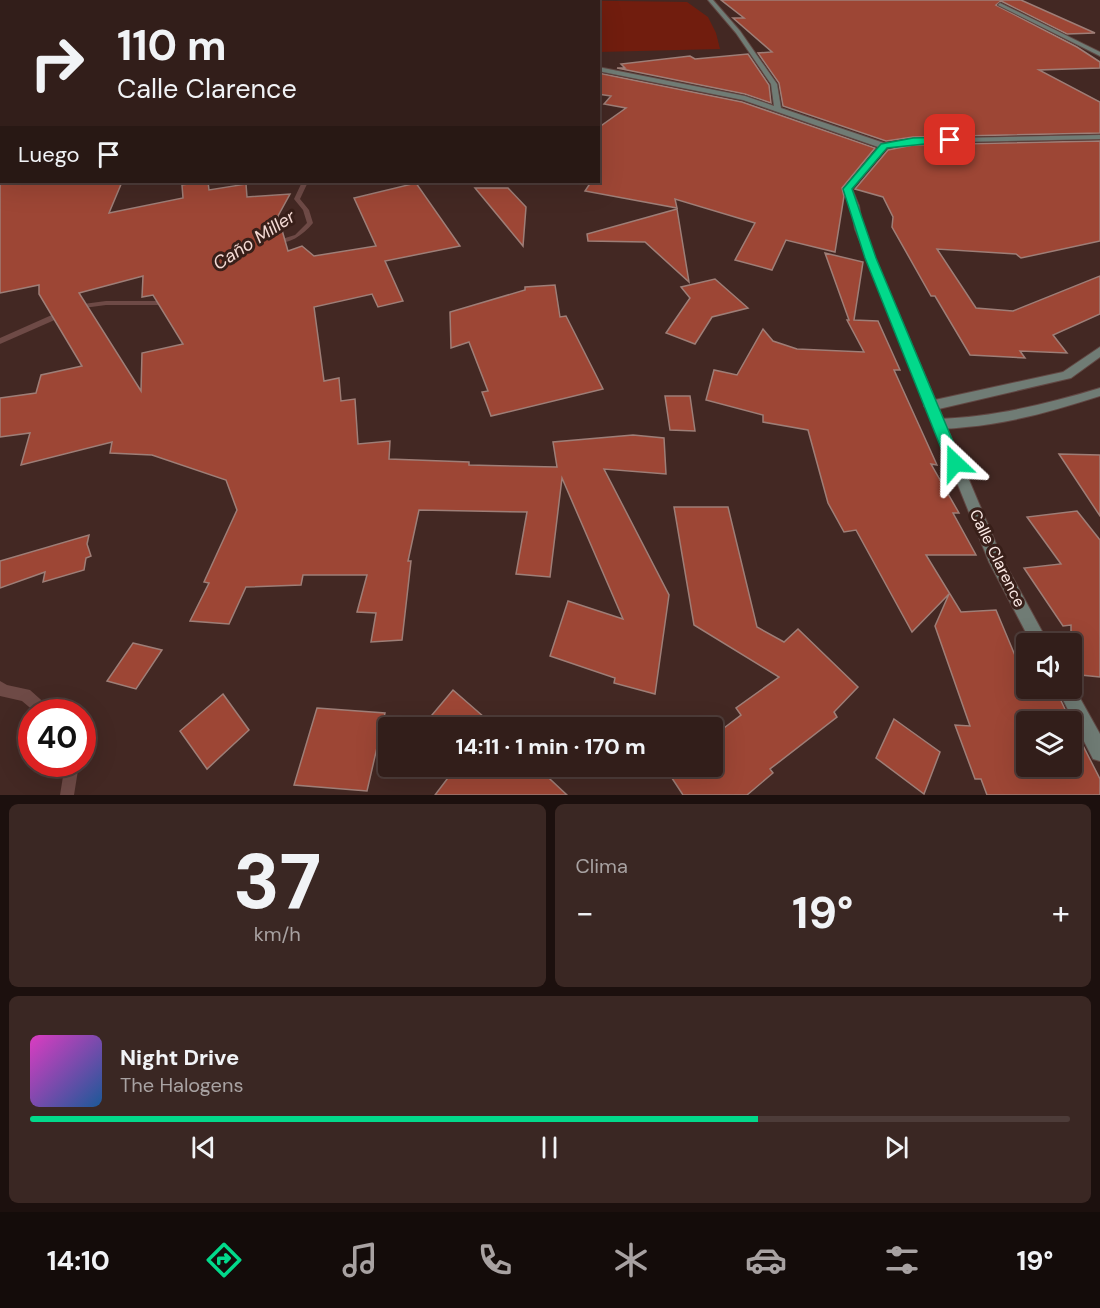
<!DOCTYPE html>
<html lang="es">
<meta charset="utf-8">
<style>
:root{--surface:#321e1a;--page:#3a2723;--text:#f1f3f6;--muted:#a8a2a2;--line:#4d3c39;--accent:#02d98b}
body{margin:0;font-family:"DM Sans",sans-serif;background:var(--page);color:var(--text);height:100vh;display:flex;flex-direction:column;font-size:22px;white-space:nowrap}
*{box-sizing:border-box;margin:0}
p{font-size:20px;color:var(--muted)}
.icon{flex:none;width:33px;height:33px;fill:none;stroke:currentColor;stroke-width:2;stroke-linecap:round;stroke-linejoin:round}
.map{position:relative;height:795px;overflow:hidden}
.details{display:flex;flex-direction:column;gap:9px;padding:9px;background:#1c100e;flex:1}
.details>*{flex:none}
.hud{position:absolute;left:0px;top:0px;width:600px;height:183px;box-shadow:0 6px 24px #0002,0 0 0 2px var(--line);background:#321e1a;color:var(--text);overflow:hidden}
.fabs{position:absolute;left:1016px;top:633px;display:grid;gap:12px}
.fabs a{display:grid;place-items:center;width:66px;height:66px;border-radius:6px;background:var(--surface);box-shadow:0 6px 24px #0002,0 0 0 2px var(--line);font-size:30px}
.speed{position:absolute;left:18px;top:699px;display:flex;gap:12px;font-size:30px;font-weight:700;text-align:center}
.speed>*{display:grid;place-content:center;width:78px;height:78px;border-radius:50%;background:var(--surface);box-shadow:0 6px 24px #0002,0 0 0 2px var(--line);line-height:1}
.speed .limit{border:9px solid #d22;background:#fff;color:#111}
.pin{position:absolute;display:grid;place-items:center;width:51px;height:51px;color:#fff;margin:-26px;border-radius:12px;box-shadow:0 3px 9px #0006}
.me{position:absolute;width:66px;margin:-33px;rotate:337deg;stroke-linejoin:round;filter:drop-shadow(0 0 4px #0008)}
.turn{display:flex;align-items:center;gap:21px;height:126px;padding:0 18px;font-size:27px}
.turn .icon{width:78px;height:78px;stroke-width:2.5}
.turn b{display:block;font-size:42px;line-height:51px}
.then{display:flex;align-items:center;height:57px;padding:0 18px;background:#0003;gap:12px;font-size:22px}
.big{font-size:45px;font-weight:700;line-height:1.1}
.details .widget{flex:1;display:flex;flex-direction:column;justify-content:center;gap:9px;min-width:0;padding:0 21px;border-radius:9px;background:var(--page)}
.details .dial{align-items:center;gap:0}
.dial b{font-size:78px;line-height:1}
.song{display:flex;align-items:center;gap:18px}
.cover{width:72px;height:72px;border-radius:9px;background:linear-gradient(135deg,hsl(310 70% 55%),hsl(210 70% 35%))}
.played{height:6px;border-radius:3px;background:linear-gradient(90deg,var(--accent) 70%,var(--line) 70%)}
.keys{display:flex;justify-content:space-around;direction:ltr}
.heat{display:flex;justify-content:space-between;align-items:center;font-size:33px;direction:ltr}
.details .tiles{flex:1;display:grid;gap:9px;grid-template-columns:1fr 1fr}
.widget:last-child{grid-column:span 2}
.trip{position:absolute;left:378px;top:717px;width:345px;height:60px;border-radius:6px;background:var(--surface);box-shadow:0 6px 24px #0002,0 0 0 2px var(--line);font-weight:700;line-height:60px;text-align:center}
.tabs{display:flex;height:96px;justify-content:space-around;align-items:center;background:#140c0a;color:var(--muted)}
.tabs .icon{width:42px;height:42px}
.tabs .on{color:var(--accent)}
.tabs b{font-size:27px;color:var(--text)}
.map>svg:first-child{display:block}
</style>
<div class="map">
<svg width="1100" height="795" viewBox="0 0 1100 795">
<rect width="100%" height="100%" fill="#432823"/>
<!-- green -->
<path fill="#711d0e" d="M 548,0 L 687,2 L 708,17 L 716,33 L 720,49 L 599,52 L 598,2 L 543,1 Z"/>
<!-- water -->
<path fill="#310501" stroke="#6e4a46" stroke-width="1.5" d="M 0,0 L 218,0 L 2,2 L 0,114 Z"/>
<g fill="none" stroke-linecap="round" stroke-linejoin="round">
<!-- stream -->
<g fill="#6e4a46" fill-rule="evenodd">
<path d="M 302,182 L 308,182 L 300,199 L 309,210 L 313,223 C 302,236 290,244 272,244 L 272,242 L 295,235 L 307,223 L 303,210 L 294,199 Z"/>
<path d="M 106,301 L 170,301 L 174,303 L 170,305 L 106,305 L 76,309 L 72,307 L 76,305 Z"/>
<path d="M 63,310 L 66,311 L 67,313 L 66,315 L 0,344 L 0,338 Z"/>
<path d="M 0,681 L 7,685 L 30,690 L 49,707 L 50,712 L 35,712 L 22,701 L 0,696 Z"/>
<path d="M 65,764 L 79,764 L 74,795 L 60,795 Z"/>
</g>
</g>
<!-- building -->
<g fill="#9d4635" stroke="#9e7e77" stroke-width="1.5" fill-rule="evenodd">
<path d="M 721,0 L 1021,0 L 1095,33 L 1067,34 L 1001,1 L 996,5 L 1077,47 L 1100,62 L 1100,68 L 1039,70 L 1100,102 L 1100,133 L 913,137 L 886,141 L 783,106 L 779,83 L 758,53 L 772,52 L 733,18 L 744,18 Z"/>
<path d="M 748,54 L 769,85 L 771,103 L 745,94 L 617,68 L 625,68 L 621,64 L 690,56 L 695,59 Z"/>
<path d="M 598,73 L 742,102 L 875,148 L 842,188 L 844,196 L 835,252 L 786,240 L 772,270 L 735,260 L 755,223 L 675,199 L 677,208 L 585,191 L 591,182 L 598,182 L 598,128 L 626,108 L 604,104 L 611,96 L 598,94 Z"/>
<path d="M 1100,141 L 1100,241 L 1021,258 L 1016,254 L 937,249 L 976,308 L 1013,311 L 1100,276 L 1100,314 L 1053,335 L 1067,353 L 1020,351 L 1025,358 L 970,355 L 935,296 L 931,296 L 892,227 L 893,217 L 883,197 L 855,189 L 888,150 L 913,145 Z"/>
<path d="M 0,182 L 122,182 L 109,213 L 183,198 L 182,185 L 199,182 L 208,182 L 209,190 L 246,184 L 247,197 L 290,194 L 278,216 L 288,251 L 302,246 L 314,256 L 376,246 L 354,198 L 416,183 L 460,246 L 385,261 L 403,301 L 378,307 L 372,294 L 314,307 L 324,381 L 339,378 L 341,401 L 355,399 L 358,444 L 390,441 L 389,459 L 469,462 L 469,465 L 557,467 L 553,442 L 633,435 L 664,438 L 666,474 L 604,469 L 669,595 L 655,694 L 614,683 L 615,678 L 550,656 L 568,601 L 623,619 L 562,478 L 550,577 L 516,574 L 527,512 L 419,510 L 408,561 L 411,561 L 402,640 L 371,642 L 376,613 L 357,612 L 367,575 L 303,575 L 301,585 L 246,587 L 229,624 L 190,621 L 209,583 L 204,582 L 237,510 L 226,480 L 152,455 L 110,453 L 112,442 L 21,465 L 30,433 L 0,437 L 0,398 L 36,393 L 41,375 L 82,366 L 39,294 L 39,285 L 0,293 ZM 143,276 L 142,297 L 153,295 L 183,344 L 142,353 L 141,391 L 79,293 Z"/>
<path d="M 475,188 L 508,188 L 526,207 L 523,246 Z"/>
<path d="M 677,209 L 689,282 L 645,242 L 588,241 L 587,234 Z"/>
<path d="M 825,253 L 863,262 L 854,320 L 878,321 L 900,370 L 894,370 L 937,465 L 931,464 L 959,513 L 953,513 L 976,555 L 926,555 L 961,612 L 996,610 L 1024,677 L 1026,677 L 1026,688 L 1055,688 L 1071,722 L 1026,722 L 1026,766 L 1071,766 L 1071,722 L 1100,779 L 1100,795 L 987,795 L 981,779 L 975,779 L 955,725 L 970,726 L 935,626 L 949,594 L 912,632 L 856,530 L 844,532 L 828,503 L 808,430 L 763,422 L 763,415 L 706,400 L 714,370 L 737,375 L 763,329 L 773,341 L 797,349 L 864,352 L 847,320 L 849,320 Z"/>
<path d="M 715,279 L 748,308 L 712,317 L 695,344 L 666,333 L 690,298 L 681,287 Z"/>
<path d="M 555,285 L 560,317 L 566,316 L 603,389 L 491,416 L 482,392 L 488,391 L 469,342 L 451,348 L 450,312 L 525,290 L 525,287 Z"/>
<path d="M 665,396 L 690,396 L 695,431 L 670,430 Z"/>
<path d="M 1059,454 L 1100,455 L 1100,516 Z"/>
<path d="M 674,507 L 728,507 L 757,627 L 784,642 L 798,629 L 858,687 L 834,712 L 837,717 L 770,769 L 773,773 L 747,795 L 683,795 L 664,766 L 712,766 L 712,737 L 741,715 L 736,708 L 779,677 L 694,625 Z"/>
<path d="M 1077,511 L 1100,540 L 1100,677 L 1071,674 L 1071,625 L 1063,626 L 1024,568 L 1061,564 L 1027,517 Z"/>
<path d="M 89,535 L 87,544 L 91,556 L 86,558 L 84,570 L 43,582 L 45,572 L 0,588 L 0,561 Z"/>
<path d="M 133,643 L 162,650 L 136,689 L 107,681 Z"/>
<path d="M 453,690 L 484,717 L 475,728 L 421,728 Z"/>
<path d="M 223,694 L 249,730 L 207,769 L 180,731 Z"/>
<path d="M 317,708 L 385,713 L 367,791 L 294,785 Z"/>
<path d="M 894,719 L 940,752 L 924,794 L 876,758 Z"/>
<path d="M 457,766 L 536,766 L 567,795 L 435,795 Z"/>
</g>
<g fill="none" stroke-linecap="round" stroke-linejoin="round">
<defs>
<g id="minor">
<path d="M 484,0 L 488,0 L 483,2 Z"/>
<path d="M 708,0 L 713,0 L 740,31 L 777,84 L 781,108 L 887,144 L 887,148 L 881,148 L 743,100 L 598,71 L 598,67 L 745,96 L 774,106 L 771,84 L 736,33 Z"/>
<path d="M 1000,3 L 1100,52 L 1100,56 L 998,5 Z"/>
<path d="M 1100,347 L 1100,357 L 1071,378 L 930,411 L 924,406 L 930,401 L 1063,372 Z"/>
<path d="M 1100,388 L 1100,396 C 1056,410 1012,423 966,427 C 956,428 944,430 934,427 L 932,424 L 934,421 L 938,419 C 994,417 1047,404 1100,388 Z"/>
</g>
<g id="tertiary">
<path d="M 1100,135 L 1100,139 L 913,143 L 886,148 L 852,189 L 859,206 L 863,229 L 1002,558 L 1049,644 L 1032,644 L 989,562 L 855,229 L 851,206 L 844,189 L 881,144 L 884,144 L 913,139 Z"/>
<path d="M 1071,682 L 1100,734 L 1100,761 L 1093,759 L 1057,688 L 1071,688 Z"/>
</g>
</defs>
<!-- minor casing -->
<use href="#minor" stroke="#614743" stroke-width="2"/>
<!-- tertiary casing -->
<use href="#tertiary" stroke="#614743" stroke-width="2"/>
<!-- minor -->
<use href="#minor" fill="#707c75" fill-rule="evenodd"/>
<!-- tertiary -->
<use href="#tertiary" fill="#707c75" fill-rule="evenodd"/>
</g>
<!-- route -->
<path fill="#02d98b" stroke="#018d5a" stroke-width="1.5" d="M 950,137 L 953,138 L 953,141 L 887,148 L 852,189 L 876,258 L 962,463 L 960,467 L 949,467 L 947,463 L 865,258 L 843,189 L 881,144 L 913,138 Z"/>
<g text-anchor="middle" stroke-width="6" stroke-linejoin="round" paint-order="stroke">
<!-- street labels -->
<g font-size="16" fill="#feece8" stroke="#381f19">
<text transform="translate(998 558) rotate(64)" y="6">Calle Clarence</text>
</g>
<!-- water labels -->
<g font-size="18" font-style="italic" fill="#f4dad4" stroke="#381f19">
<text transform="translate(254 240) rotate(-33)" y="6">Caño Miller</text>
</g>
</g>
</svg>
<div class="fabs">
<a><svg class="icon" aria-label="sound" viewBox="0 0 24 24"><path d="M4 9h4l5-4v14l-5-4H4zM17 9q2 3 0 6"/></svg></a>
<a><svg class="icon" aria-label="layers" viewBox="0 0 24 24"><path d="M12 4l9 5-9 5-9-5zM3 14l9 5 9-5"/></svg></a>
</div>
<div class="speed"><div class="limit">40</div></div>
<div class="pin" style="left:950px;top:140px;background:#d93025"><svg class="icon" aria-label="arrive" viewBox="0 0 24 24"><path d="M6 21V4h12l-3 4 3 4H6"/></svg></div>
<svg class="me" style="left:955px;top:463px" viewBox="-20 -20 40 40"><path d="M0-17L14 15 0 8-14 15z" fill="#02d98b" stroke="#fff" stroke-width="4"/></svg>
<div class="trip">14:11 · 1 min · 170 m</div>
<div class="hud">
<div class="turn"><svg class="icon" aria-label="right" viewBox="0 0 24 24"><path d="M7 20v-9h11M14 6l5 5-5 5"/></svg><div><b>110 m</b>Calle Clarence</div></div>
<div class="then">Luego<svg class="icon" aria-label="arrive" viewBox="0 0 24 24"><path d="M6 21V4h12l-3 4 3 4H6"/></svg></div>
</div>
</div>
<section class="details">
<div class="tiles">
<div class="widget dial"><b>37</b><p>km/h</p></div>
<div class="widget"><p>Clima</p>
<div class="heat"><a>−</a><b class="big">19°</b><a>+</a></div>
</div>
<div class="widget">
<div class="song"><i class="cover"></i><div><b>Night Drive</b><p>The Halogens</p></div></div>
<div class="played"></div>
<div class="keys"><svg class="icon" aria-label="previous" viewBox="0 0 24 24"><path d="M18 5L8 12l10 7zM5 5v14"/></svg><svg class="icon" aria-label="pause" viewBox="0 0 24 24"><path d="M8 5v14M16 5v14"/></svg><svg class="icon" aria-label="next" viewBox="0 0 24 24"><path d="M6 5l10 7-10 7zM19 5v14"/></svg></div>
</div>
</div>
</section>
<nav class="tabs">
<b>14:10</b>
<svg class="icon on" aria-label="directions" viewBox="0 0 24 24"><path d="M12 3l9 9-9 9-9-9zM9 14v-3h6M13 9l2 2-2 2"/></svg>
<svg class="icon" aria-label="music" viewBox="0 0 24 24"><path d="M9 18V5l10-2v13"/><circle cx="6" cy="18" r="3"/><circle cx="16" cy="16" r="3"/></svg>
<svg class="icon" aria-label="phone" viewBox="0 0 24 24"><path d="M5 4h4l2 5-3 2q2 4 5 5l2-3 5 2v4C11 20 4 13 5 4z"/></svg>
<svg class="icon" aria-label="climate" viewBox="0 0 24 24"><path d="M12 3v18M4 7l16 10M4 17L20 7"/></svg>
<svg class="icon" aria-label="car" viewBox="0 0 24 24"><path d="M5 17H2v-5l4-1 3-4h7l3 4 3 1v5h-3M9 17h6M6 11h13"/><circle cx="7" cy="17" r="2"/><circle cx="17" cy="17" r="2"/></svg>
<svg class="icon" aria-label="filters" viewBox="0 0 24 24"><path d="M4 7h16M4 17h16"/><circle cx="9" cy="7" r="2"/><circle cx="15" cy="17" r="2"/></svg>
<b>19°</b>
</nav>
